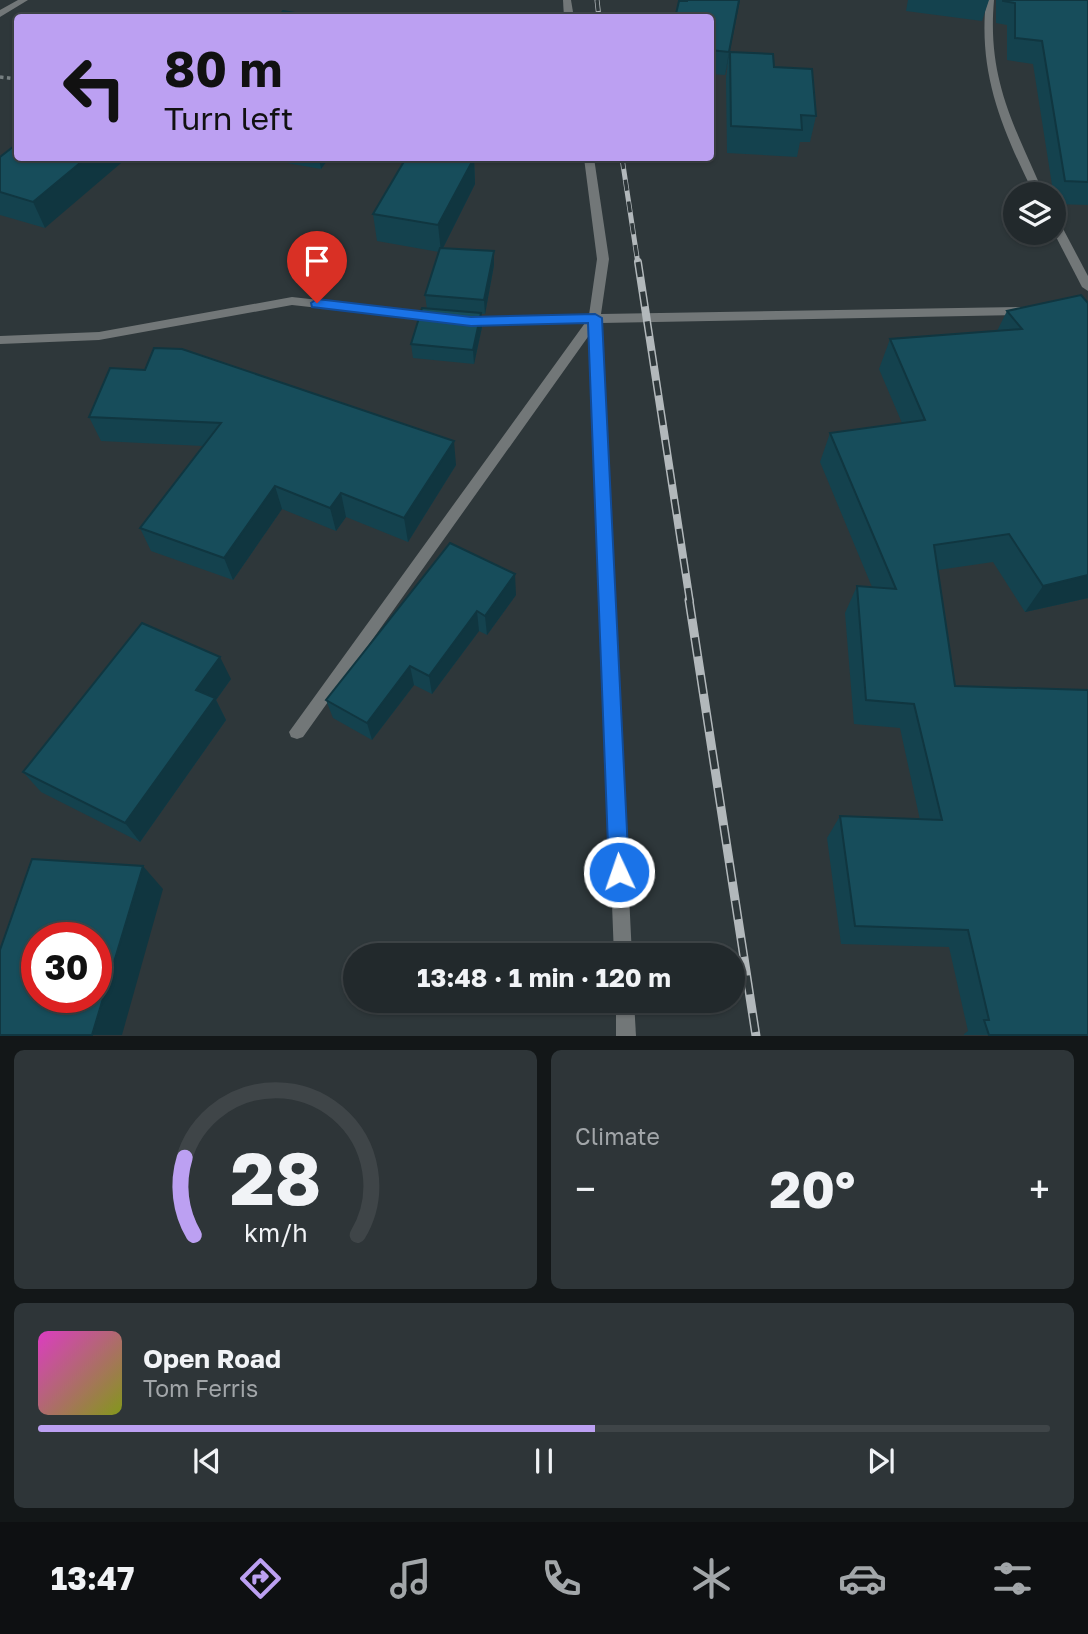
<!DOCTYPE html>
<meta charset="utf-8">
<style>
:root{--surface:#22292c;--page:#2e3538;--text:#f1f3f6;--muted:#a2a6a9;--line:#3f4548;--accent:#bca0f2}
body{margin:0;font-family:"Golos Text",sans-serif;background:var(--page);color:var(--text);height:100vh;display:flex;flex-direction:column;font-size:26px;white-space:nowrap}
*{box-sizing:border-box;margin:0}
p{font-size:23px;color:var(--muted)}
.icon{flex:none;width:38px;height:38px;fill:none;stroke:currentColor;stroke-width:2;stroke-linecap:round;stroke-linejoin:round}
.map{position:relative;height:1036px;overflow:hidden}
.drawer{display:flex;flex-direction:column;gap:14px;padding:14px;background:#131718;flex:1}
.drawer>*{flex:none}
.banner{position:absolute;left:14px;top:14px;width:700px;height:147px;border-radius:7px;box-shadow:0 2px 5px #0004,0 0 0 2px var(--line);background:#bca0f2;color:#111;overflow:hidden}
.buttons{position:absolute;left:1003px;top:182px;display:grid;gap:14px}
.buttons a{display:grid;place-items:center;width:63px;height:63px;border-radius:50%;background:var(--surface);box-shadow:0 2px 5px #0004,0 0 0 2px var(--line);font-size:35px}
.speed{position:absolute;left:21px;top:922px;display:flex;gap:14px;font-size:35px;font-weight:700;text-align:center}
.speed>*{display:grid;place-content:center;width:91px;height:91px;border-radius:50%;background:var(--surface);box-shadow:0 2px 5px #0004,0 0 0 2px var(--line);line-height:1}
.speed .limit{border:10px solid #d22;background:#fff;color:#111}
.pin{position:absolute;display:grid;place-items:center;width:60px;height:60px;color:#fff;margin:-72px -30px;border-radius:50% 50% 50% 0;rotate:-45deg;box-shadow:0 0 7px #0007}
.pin .icon{rotate:45deg}
.me{position:absolute;width:77px;margin:-38px;rotate:357deg;stroke-linejoin:round;filter:drop-shadow(0 0 5px #0008)}
.turn{display:flex;align-items:center;gap:24px;height:147px;padding:0 35px;font-size:32px}
.turn .icon{width:91px;height:91px;stroke-width:2.5}
.turn b{display:block;font-size:49px;line-height:60px}
.big{font-size:52px;font-weight:700;line-height:1.1}
.drawer .card{flex:1;display:flex;flex-direction:column;justify-content:center;gap:10px;min-width:0;padding:0 24px;border-radius:10px;background:var(--page)}
.drawer .dial{align-items:center;gap:0}
.dial svg{height:182px;overflow:visible;fill:none;stroke:var(--line);stroke-width:7;stroke-linecap:round;text-anchor:middle}
.dial text{fill:var(--text);stroke:none}
.song{display:flex;align-items:center;gap:21px}
.cover{width:84px;height:84px;border-radius:10px;background:linear-gradient(135deg,hsl(310 70% 55%),hsl(70 70% 35%))}
.played{height:7px;border-radius:4px;background:linear-gradient(90deg,var(--accent) 55%,var(--line) 55%)}
.keys{display:flex;justify-content:space-around;direction:ltr}
.heat{display:flex;justify-content:space-between;align-items:center;font-size:38px;direction:ltr}
.drawer .tiles{flex:1;display:grid;gap:14px;grid-template-columns:1fr 1fr}
.card:last-child{grid-column:span 2}
.trip{position:absolute;left:343px;top:943px;width:402px;height:70px;border-radius:35px;background:var(--surface);box-shadow:0 2px 5px #0004,0 0 0 2px var(--line);font-weight:700;line-height:70px;text-align:center}
.menu{display:flex;height:112px;justify-content:space-around;align-items:center;background:#0e1012;color:var(--muted)}
.menu .icon{width:49px;height:49px}
.menu .current{color:var(--accent)}
.menu b{font-size:32px;color:var(--text)}
.map>svg:first-child{display:block}
</style>
<div class="map">
<svg width="1088" height="1036" viewBox="0 0 1088 1036">
<rect width="100%" height="100%" fill="#2e373a"/>
<g fill="none" stroke-linecap="round" stroke-linejoin="round">
<!-- path -->
<path stroke="#777f81" stroke-width="3.5" stroke-dasharray="3.5 3.5" stroke-linecap="butt" d="M 0,77 L 18,79"/>
<!-- street -->
<g fill="#727778" fill-rule="evenodd">
<path d="M 18,0 L 28,0 L 0,17 L 0,10 Z"/>
<path d="M 563,0 L 571,0 L 574,18 L 564,18 Z"/>
<path d="M 986,0 L 994,0 C 987,80 1014,125 1044,194 L 1034,194 C 1002,129 978,74 986,0 Z"/>
<path d="M 584,158 L 594,158 L 609,259 L 601,314 L 1024,307 L 1030,311 L 1024,315 L 601,323 L 632,956 L 614,956 L 590,334 L 303,737 L 297,739 L 291,737 L 289,732 L 585,323 L 463,325 L 459,324 L 457,321 L 459,318 L 589,315 L 597,259 Z"/>
<path d="M 1054,219 L 1060,223 L 1088,276 L 1088,291 L 1082,287 L 1054,233 Z"/>
<path d="M 292,297 L 436,313 L 442,317 L 436,321 L 292,305 L 99,340 L 0,344 L 0,336 L 99,332 Z"/>
<path d="M 616,1001 L 634,1001 L 636,1036 L 616,1036 Z"/>
</g>
<defs>
<g id="rail-far2">
<path d="M 597,0 L 599,18"/>
<path d="M 622,158 L 638,264"/>
</g>
<path id="rail-far1" d="M 638,262 L 690,602"/>
<path id="rail" d="M 689,600 L 756,1036"/>
</defs>
<!-- rail-far2 casing -->
<use href="#rail-far2" stroke="#b2b8bb" stroke-width="5"/>
<!-- rail-far1 casing -->
<use href="#rail-far1" stroke="#b2b8bb" stroke-width="8"/>
<!-- rail casing -->
<use href="#rail" stroke="#b2b8bb" stroke-width="9"/>
<!-- rail-far2 -->
<use href="#rail-far2" stroke="#2e373a" stroke-width="3.5" stroke-dasharray="11" stroke-linecap="butt"/>
<!-- rail-far1 -->
<use href="#rail-far1" stroke="#2e373a" stroke-width="5" stroke-dasharray="15" stroke-linecap="butt"/>
<!-- rail -->
<use href="#rail" stroke="#2e373a" stroke-width="6" stroke-dasharray="19" stroke-linecap="butt"/>
</g>
<!-- wall -->
<g fill="#14424e">
<path d="M 908,0 L 989,0 L 982,21 L 906,11 Z"/>
<path d="M 996,0 L 1088,0 L 1088,205 L 1055,204 L 1033,64 L 1007,60 L 1007,25 L 996,23 Z"/>
<path d="M 710,18 L 730,52 L 774,67 L 816,116 L 810,142 L 800,142 L 797,157 L 727,153 L 726,78 L 728,63 L 725,75 L 710,74 Z"/>
<path d="M 18,143 L 45,228 L 0,215 L 0,157 Z"/>
<path d="M 264,158 L 329,158 L 321,169 L 264,159 Z"/>
<path d="M 474,158 L 475,184 L 443,248 L 494,265 L 485,314 L 481,314 L 482,327 L 474,364 L 413,358 L 411,344 L 427,309 L 425,295 L 439,252 L 377,241 L 373,214 Z"/>
<path d="M 1081,295 L 1088,598 L 1025,612 L 993,562 L 938,570 L 955,686 L 1088,1035 L 964,1035 L 964,1034 L 968,1031 L 949,947 L 841,944 L 827,838 L 840,816 L 920,820 L 900,728 L 854,724 L 845,613 L 857,586 L 872,587 L 820,462 L 830,433 L 902,423 L 879,369 L 890,339 L 997,331 L 1007,311 Z"/>
<path d="M 110,368 L 456,465 L 408,542 L 346,517 L 336,531 L 282,509 L 233,580 L 151,551 L 140,528 L 203,446 L 101,441 L 89,417 Z"/>
<path d="M 450,543 L 516,595 L 487,635 L 479,631 L 432,694 L 414,685 L 372,740 L 333,718 L 326,700 Z"/>
<path d="M 231,679 L 216,700 L 226,720 L 140,842 L 41,792 L 23,772 Z"/>
</g>
<!-- shaded-wall -->
<g fill="#103640">
<path d="M 739,0 L 740,0 L 725,75 L 729,52 Z"/>
<path d="M 86,158 L 127,158 L 45,228 L 33,202 Z"/>
<path d="M 319,158 L 329,158 L 321,169 Z"/>
<path d="M 474,158 L 475,184 L 441,252 L 438,225 Z"/>
<path d="M 494,251 L 494,265 L 485,314 L 484,300 Z"/>
<path d="M 481,313 L 482,327 L 474,364 L 473,350 Z"/>
<path d="M 454,441 L 456,465 L 408,542 L 404,518 Z"/>
<path d="M 275,486 L 282,509 L 233,580 L 224,558 Z"/>
<path d="M 341,493 L 346,517 L 336,531 L 330,508 Z"/>
<path d="M 515,574 L 516,595 L 487,635 L 485,616 Z"/>
<path d="M 1088,575 L 1088,598 L 1025,612 L 1043,586 Z"/>
<path d="M 477,611 L 479,631 L 432,694 L 429,676 Z"/>
<path d="M 220,657 L 231,679 L 216,700 L 226,720 L 140,842 L 125,823 L 196,690 Z"/>
<path d="M 410,666 L 414,685 L 372,740 L 367,723 Z"/>
<path d="M 143,866 L 163,889 L 122,1035 L 92,1035 Z"/>
</g>
<!-- building -->
<g fill="#174d5b" stroke="#103640" stroke-width="2" fill-rule="evenodd">
<path d="M 687,0 L 739,0 L 729,52 L 710,50 L 710,18 L 675,18 L 679,1 L 687,1 Z"/>
<path d="M 1003,0 L 1088,0 L 1088,182 L 1065,181 L 1042,41 L 1015,38 L 1015,3 L 1003,1 Z"/>
<path d="M 283,11 L 324,18 L 278,18 Z"/>
<path d="M 730,52 L 773,54 L 774,67 L 812,69 L 816,116 L 801,115 L 802,130 L 731,126 Z"/>
<path d="M 18,143 L 18,158 L 86,158 L 33,202 L 0,192 L 0,157 Z"/>
<path d="M 406,158 L 474,158 L 438,225 L 373,214 Z"/>
<path d="M 440,248 L 494,251 L 484,300 L 425,295 Z"/>
<path d="M 1081,295 L 1088,303 L 1088,575 L 1043,586 L 1009,534 L 934,545 L 955,686 L 1088,690 L 1088,1035 L 989,1035 L 984,1020 L 989,1020 L 968,930 L 855,926 L 840,816 L 942,820 L 914,704 L 866,700 L 857,586 L 896,589 L 830,433 L 925,420 L 890,339 L 1022,329 L 1007,311 Z"/>
<path d="M 422,308 L 481,313 L 473,350 L 411,344 Z"/>
<path d="M 154,348 L 182,349 L 454,441 L 404,518 L 341,493 L 330,508 L 275,486 L 224,558 L 140,528 L 221,423 L 89,417 L 110,368 L 145,370 Z"/>
<path d="M 450,543 L 515,574 L 485,616 L 477,611 L 429,676 L 410,666 L 367,723 L 326,700 Z"/>
<path d="M 142,623 L 220,657 L 196,690 L 215,698 L 125,823 L 23,772 Z"/>
<path d="M 32,859 L 143,866 L 92,1035 L 0,1035 L 0,950 ZM 37,938 L 96,938 L 96,998 L 37,998 Z"/>
</g>
<!-- route -->
<path fill="#1a73e8" stroke="#114b97" stroke-width="2" d="M 317,299 L 471,317 L 595,314 L 602,318 L 629,872 L 626,879 L 619,882 L 612,879 L 609,872 L 588,323 L 471,326 L 312,307 L 311,303 Z"/>
</svg>
<div class="buttons">
<a><svg class="icon" aria-label="layers" viewBox="0 0 24 24"><path d="M12 4l9 5-9 5-9-5zM3 14l9 5 9-5"/></svg></a>
</div>
<div class="speed"><div class="limit">30</div></div>
<div class="pin" style="left:317px;top:303px;background:#d93025"><svg class="icon" aria-label="arrive" viewBox="0 0 24 24"><path d="M6 21V4h12l-3 4 3 4H6"/></svg></div>
<svg class="me" style="left:619px;top:872px" viewBox="-20 -20 40 40"><circle r="17" fill="#1a73e8" stroke="#fff" stroke-width="3"/><path d="M0-11L8 9 0 5-8 9z" fill="#fff"/></svg>
<div class="trip">13:48 · 1 min · 120 m</div>
<div class="banner">
<div class="turn"><svg class="icon" aria-label="left" viewBox="0 0 24 24"><path d="M17 20v-9H6M10 6l-5 5 5 5"/></svg><div><b>80 m</b>Turn left</div></div>
</div>
</div>
<section class="drawer">
<div class="tiles">
<div class="card dial"><svg viewBox="0 0 100 80">
<path d="M14 69A42 42 0 1 1 86 69"/>
<path d="M14 69A42 42 0 0 1 10 35" stroke="#bca0f2"/>
<text x="50" y="56" font-size="32" font-weight="700">28</text>
<text x="50" y="72" font-size="11">km/h</text>
</svg></div>
<div class="card"><p>Climate</p>
<div class="heat"><a>−</a><b class="big">20°</b><a>+</a></div>
</div>
<div class="card">
<div class="song"><i class="cover"></i><div><b>Open Road</b><p>Tom Ferris</p></div></div>
<div class="played"></div>
<div class="keys"><svg class="icon" aria-label="previous" viewBox="0 0 24 24"><path d="M18 5L8 12l10 7zM5 5v14"/></svg><svg class="icon" aria-label="pause" viewBox="0 0 24 24"><path d="M8 5v14M16 5v14"/></svg><svg class="icon" aria-label="next" viewBox="0 0 24 24"><path d="M6 5l10 7-10 7zM19 5v14"/></svg></div>
</div>
</div>
</section>
<nav class="menu">
<b>13:47</b>
<svg class="icon current" aria-label="directions" viewBox="0 0 24 24"><path d="M12 3l9 9-9 9-9-9zM9 14v-3h6M13 9l2 2-2 2"/></svg>
<svg class="icon" aria-label="music" viewBox="0 0 24 24"><path d="M9 18V5l10-2v13"/><circle cx="6" cy="18" r="3"/><circle cx="16" cy="16" r="3"/></svg>
<svg class="icon" aria-label="phone" viewBox="0 0 24 24"><path d="M5 4h4l2 5-3 2q2 4 5 5l2-3 5 2v4C11 20 4 13 5 4z"/></svg>
<svg class="icon" aria-label="climate" viewBox="0 0 24 24"><path d="M12 3v18M4 7l16 10M4 17L20 7"/></svg>
<svg class="icon" aria-label="car" viewBox="0 0 24 24"><path d="M5 17H2v-5l4-1 3-4h7l3 4 3 1v5h-3M9 17h6M6 11h13"/><circle cx="7" cy="17" r="2"/><circle cx="17" cy="17" r="2"/></svg>
<svg class="icon" aria-label="filters" viewBox="0 0 24 24"><path d="M4 7h16M4 17h16"/><circle cx="9" cy="7" r="2"/><circle cx="15" cy="17" r="2"/></svg>
</nav>
